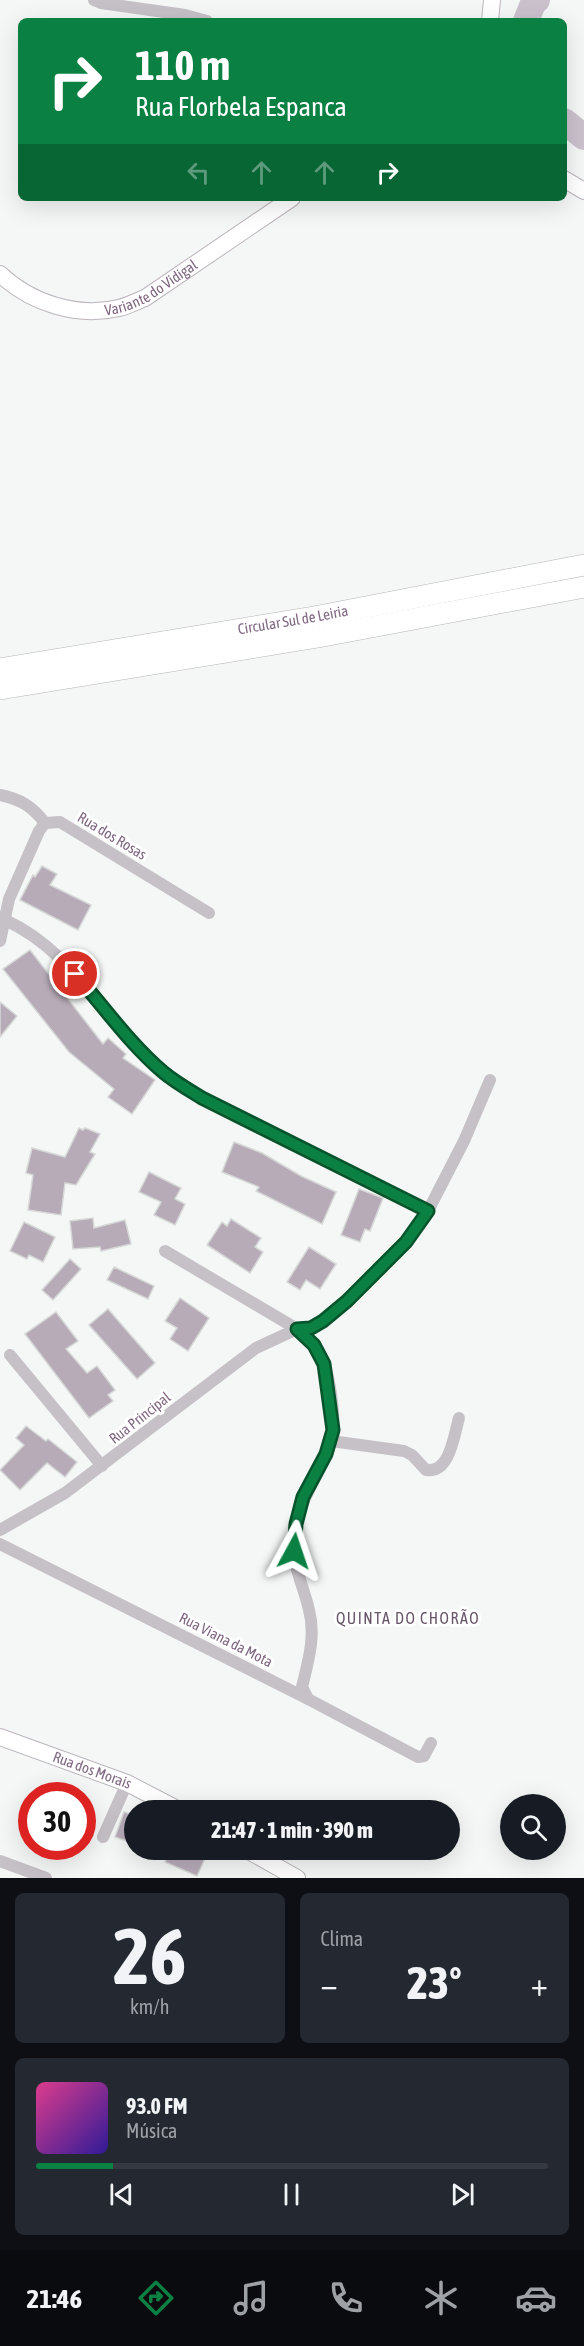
<!DOCTYPE html>
<html lang="pt">
<meta charset="utf-8">
<style>
:root{--surface:#171b24;--page:#242831;--text:#f1f3f6;--muted:#9ea1a6;--line:#363941;--accent:#0b8043}
body{margin:0;font-family:"Asap Condensed",sans-serif;background:var(--page);color:var(--text);height:100vh;display:flex;flex-direction:column;font-size:22px;white-space:nowrap}
*{box-sizing:border-box;margin:0}
p{font-size:20px;color:var(--muted)}
.icon{flex:none;width:33px;height:33px;fill:none;stroke:currentColor;stroke-width:2;stroke-linecap:round;stroke-linejoin:round}
.map{position:relative;height:1878px;overflow:hidden}
.details{display:flex;flex-direction:column;gap:15px;padding:15px;background:#0d0f14;flex:1}
.details>*{flex:none}
.guide{position:absolute;left:18px;top:18px;width:549px;height:183px;border-radius:9px;box-shadow:0 6px 24px #0002;background:#0b8043;color:#fff;overflow:hidden}
.fabs{position:absolute;left:500px;top:1794px;display:grid;gap:12px}
.fabs a{display:grid;place-items:center;width:66px;height:66px;border-radius:50%;background:var(--surface);box-shadow:0 6px 24px #0002;font-size:30px}
.speed{position:absolute;left:18px;top:1782px;display:flex;gap:12px;font-size:30px;font-weight:700;text-align:center}
.speed>*{display:grid;place-content:center;width:78px;height:78px;border-radius:50%;background:var(--surface);box-shadow:0 6px 24px #0002;line-height:1}
.speed .limit{border:9px solid #d22;background:#fff;color:#111}
.pin{position:absolute;display:grid;place-items:center;width:51px;height:51px;color:#fff;margin:-26px;border:3px solid #fff;border-radius:50%;box-shadow:0 2px 6px #0007}
.me{position:absolute;width:66px;margin:-33px;rotate:5deg;stroke-linejoin:round;filter:drop-shadow(0 0 4px #0008)}
.turn{display:flex;align-items:center;gap:21px;height:126px;padding:0 18px;font-size:27px}
.turn .icon{width:78px;height:78px;stroke-width:2.5}
.turn b{display:block;font-size:42px;line-height:51px}
.lanes{display:flex;align-items:center;height:57px;padding:0 18px;background:#0003;justify-content:center;gap:30px;direction:ltr}
.lanes .off{opacity:.35}
.big{font-size:45px;font-weight:800;line-height:1.1}
.details .card{flex:1;display:flex;flex-direction:column;justify-content:center;gap:9px;min-width:0;padding:0 21px;border-radius:9px;background:var(--page)}
.details .dial{align-items:center;gap:0}
.dial b{font-size:78px;line-height:1}
.song{display:flex;align-items:center;gap:18px}
.cover{width:72px;height:72px;border-radius:9px;background:linear-gradient(135deg,hsl(330 70% 55%),hsl(250 70% 35%))}
.played{height:6px;border-radius:3px;background:linear-gradient(90deg,var(--accent) 15%,var(--line) 15%)}
.keys{display:flex;justify-content:space-around;direction:ltr}
.heat{display:flex;justify-content:space-between;align-items:center;font-size:33px;direction:ltr}
.details .tiles{flex:1;display:grid;gap:15px;grid-template-columns:1fr 1fr}
.card:last-child{grid-column:span 2}
.trip{position:absolute;left:124px;top:1800px;width:336px;height:60px;border-radius:30px;background:var(--surface);box-shadow:0 6px 24px #0002;font-weight:800;line-height:60px;text-align:center}
.tabs{display:flex;height:96px;justify-content:space-around;align-items:center;background:#090b0e;color:var(--muted)}
.tabs .icon{width:42px;height:42px}
.tabs .on{color:var(--accent)}
.tabs b{font-size:27px;color:var(--text)}
.map>svg:first-child{display:block}
</style>
<div class="map">
<svg width="584" height="1878" viewBox="0 0 584 1878">
<rect width="100%" height="100%" fill="#f4f7f5"/>
<g fill="none" stroke-linecap="round" stroke-linejoin="round">
<!-- river -->
<g stroke="#cac1cd" stroke-width="26">
<path d="M 526,21 L 534,1 L 537,0"/>
<path d="M 564,121 L 584,137"/>
</g>
</g>
<!-- building -->
<g fill="#b6abb7" stroke="#d6d8d7" stroke-width="1.5">
<path d="M 42,866 L 57,874 L 50,885 L 91,905 L 78,930 L 20,900 L 33,875 L 35,877 Z"/>
<path d="M 30,950 L 103,1044 L 108,1038 L 126,1054 L 123,1058 L 155,1080 L 132,1114 L 108,1097 L 114,1089 L 69,1052 L 3,969 Z"/>
<path d="M 0,1002 L 17,1016 L 0,1037 Z"/>
<path d="M 79,1128 L 83,1130 L 85,1128 L 100,1134 L 90,1152 L 95,1154 L 76,1185 L 65,1183 L 61,1215 L 28,1210 L 33,1175 L 26,1173 L 32,1148 L 65,1157 Z"/>
<path d="M 234,1142 L 262,1153 L 301,1176 L 336,1192 L 322,1224 L 256,1191 L 259,1187 L 222,1172 Z"/>
<path d="M 149,1172 L 181,1188 L 175,1199 L 185,1204 L 175,1225 L 154,1215 L 161,1202 L 139,1192 Z"/>
<path d="M 359,1189 L 383,1198 L 370,1231 L 365,1229 L 360,1242 L 341,1235 Z"/>
<path d="M 93,1218 L 94,1228 L 125,1220 L 131,1244 L 101,1251 L 100,1247 L 73,1249 L 70,1221 Z"/>
<path d="M 231,1219 L 261,1238 L 255,1247 L 263,1252 L 250,1273 L 207,1245 L 222,1222 L 227,1226 Z"/>
<path d="M 24,1222 L 55,1237 L 43,1262 L 29,1255 L 27,1259 L 10,1251 Z"/>
<path d="M 309,1247 L 336,1264 L 320,1289 L 306,1280 L 300,1290 L 287,1282 Z"/>
<path d="M 70,1259 L 81,1269 L 53,1300 L 42,1290 Z"/>
<path d="M 114,1267 L 154,1286 L 148,1299 L 107,1280 Z"/>
<path d="M 180,1298 L 209,1318 L 188,1351 L 170,1339 L 177,1328 L 165,1321 Z"/>
<path d="M 108,1309 L 155,1363 L 137,1379 L 89,1325 Z"/>
<path d="M 56,1312 L 78,1341 L 66,1349 L 87,1373 L 97,1366 L 115,1390 L 108,1395 L 113,1401 L 89,1418 L 25,1334 Z"/>
<path d="M 26,1426 L 46,1441 L 48,1439 L 77,1462 L 65,1477 L 47,1463 L 20,1490 L 0,1470 L 24,1445 L 16,1438 Z"/>
<path d="M 124,1812 L 135,1816 L 135,1844 L 115,1837 Z"/>
<path d="M 171,1850 L 197,1850 L 207,1854 L 197,1876 L 165,1862 Z"/>
</g>
<g fill="none" stroke-linecap="round" stroke-linejoin="round">
<defs>
<g id="secondary">
<path d="M 490,21 L 492,0"/>
<path d="M 564,179 L 584,191"/>
<path id="s1" d="M 0,274 C 31,303 77,318 119,308 C 128,306 137,301 145,298 L 292,198"/>
<path id="s2" d="M 0,1737 L 127,1783 L 179,1810"/>
<path d="M 247,1850 L 297,1878"/>
</g>
<g id="highway">
<path id="s3" d="M 0,669 L 314,617 L 584,565"/>
<path d="M 0,689 L 318,637 L 584,587"/>
</g>
</defs>
<!-- secondary casing -->
<use href="#secondary" stroke="#bdb5bd" stroke-width="18"/>
<!-- highway casing -->
<use href="#highway" stroke="#b9b3b9" stroke-width="22"/>
<!-- street -->
<g stroke="#c6c0c7" stroke-width="12">
<path d="M 94,0 L 101,3 L 185,15 L 207,21"/>
<path d="M 0,795 C 20,799 32,806 45,823"/>
<path d="M 5,920 C 78,953 105,1027 165,1073 C 197,1098 234,1113 269,1131 C 322,1158 375,1184 428,1211"/>
<path d="M 0,941 L 9,899 L 39,831 L 45,823 L 60,822 L 209,913"/>
<path d="M 165,1251 L 297,1329 C 306,1338 315,1345 321,1356 C 330,1374 337,1423 331,1442 C 319,1480 296,1499 294,1544 C 293,1568 304,1587 309,1610 C 316,1636 308,1662 302,1687 L 308,1699"/>
<path d="M 10,1355 L 102,1466"/>
<path d="M 331,1441 L 404,1451 L 412,1455 L 426,1470 C 450,1474 454,1435 459,1418"/>
<path d="M 0,1530 L 65,1493 L 256,1348 L 297,1329 L 311,1328 L 323,1321 L 347,1301 L 407,1242 L 428,1211 L 464,1141 L 490,1080"/>
<path d="M 0,1544 L 308,1699 L 418,1757 L 424,1756 L 431,1743"/>
<path d="M 103,1837 L 127,1783"/>
<path d="M 0,1861 L 46,1878"/>
</g>
<!-- secondary -->
<use href="#secondary" stroke="#fff" stroke-width="16"/>
<!-- highway -->
<use href="#highway" stroke="#fff" stroke-width="21"/>
</g>
<g fill="none" stroke-linecap="round" stroke-linejoin="round">
<defs>
<path id="route" d="M 75,974 C 104,1007 130,1044 163,1072 C 175,1082 189,1090 202,1098 L 428,1211 L 406,1242 L 347,1301 L 323,1321 L 311,1328 L 297,1329 L 314,1345 L 324,1364 L 333,1430 L 326,1454 L 303,1497 L 296,1524 L 294,1551"/>
</defs>
<!-- route casing -->
<use href="#route" stroke="#07532c" stroke-width="15"/>
<!-- route -->
<use href="#route" stroke="#0b8043" stroke-width="10"/>
</g>
<g text-anchor="middle" stroke-width="6" stroke-linejoin="round" paint-order="stroke">
<!-- street labels -->
<g font-size="15" fill="#806882" stroke="#fff">
<text dy="5" stroke="none"><textPath href="#s1" startOffset="166">Variante do Vidigal</textPath></text>
<text dy="5" stroke="none"><textPath href="#s3" startOffset="297">Circular Sul de Leiria</textPath></text>
<text transform="translate(112 836) rotate(31)" y="5">Rua dos Rosas</text>
<text transform="translate(140 1418) rotate(-38)" y="5">Rua Principal</text>
<text transform="translate(226 1640) rotate(27)" y="5">Rua Viana da Mota</text>
<text dy="5" stroke="none"><textPath href="#s2" startOffset="98">Rua dos Morais</textPath></text>
</g>
<!-- neighbourhood labels -->
<g font-size="16" letter-spacing="1.5" fill="#675668" stroke="#fff">
<text x="408" y="1624">QUINTA DO CHORÃO</text>
</g>
</g>
</svg>
<div class="fabs">
<a><svg class="icon" aria-label="search" viewBox="0 0 24 24"><circle cx="10" cy="10" r="6"/><path d="M15 15l6 6"/></svg></a>
</div>
<div class="speed"><div class="limit">30</div></div>
<div class="pin" style="left:75px;top:974px;background:#d93025"><svg class="icon" aria-label="arrive" viewBox="0 0 24 24"><path d="M6 21V4h12l-3 4 3 4H6"/></svg></div>
<svg class="me" style="left:294px;top:1551px" viewBox="-20 -20 40 40"><path d="M0-17L14 15 0 8-14 15z" fill="#0b8043" stroke="#fff" stroke-width="4"/></svg>
<div class="trip">21:47 · 1 min · 390 m</div>
<div class="guide">
<div class="turn"><svg class="icon" aria-label="right" viewBox="0 0 24 24"><path d="M7 20v-9h11M14 6l5 5-5 5"/></svg><div><b>110 m</b>Rua Florbela Espanca</div></div>
<div class="lanes"><svg class="icon off" aria-label="left" viewBox="0 0 24 24"><path d="M17 20v-9H6M10 6l-5 5 5 5"/></svg><svg class="icon off" aria-label="ahead" viewBox="0 0 24 24"><path d="M12 20V5M6 11l6-6 6 6"/></svg><svg class="icon off" aria-label="ahead" viewBox="0 0 24 24"><path d="M12 20V5M6 11l6-6 6 6"/></svg><svg class="icon" aria-label="right" viewBox="0 0 24 24"><path d="M7 20v-9h11M14 6l5 5-5 5"/></svg></div>
</div>
</div>
<section class="details">
<div class="tiles">
<div class="card dial"><b>26</b><p>km/h</p></div>
<div class="card"><p>Clima</p>
<div class="heat"><a>−</a><b class="big">23°</b><a>+</a></div>
</div>
<div class="card">
<div class="song"><i class="cover"></i><div><b>93.0 FM</b><p>Música</p></div></div>
<div class="played"></div>
<div class="keys"><svg class="icon" aria-label="previous" viewBox="0 0 24 24"><path d="M18 5L8 12l10 7zM5 5v14"/></svg><svg class="icon" aria-label="pause" viewBox="0 0 24 24"><path d="M8 5v14M16 5v14"/></svg><svg class="icon" aria-label="next" viewBox="0 0 24 24"><path d="M6 5l10 7-10 7zM19 5v14"/></svg></div>
</div>
</div>
</section>
<nav class="tabs">
<b>21:46</b>
<svg class="icon on" aria-label="directions" viewBox="0 0 24 24"><path d="M12 3l9 9-9 9-9-9zM9 14v-3h6M13 9l2 2-2 2"/></svg>
<svg class="icon" aria-label="music" viewBox="0 0 24 24"><path d="M9 18V5l10-2v13"/><circle cx="6" cy="18" r="3"/><circle cx="16" cy="16" r="3"/></svg>
<svg class="icon" aria-label="phone" viewBox="0 0 24 24"><path d="M5 4h4l2 5-3 2q2 4 5 5l2-3 5 2v4C11 20 4 13 5 4z"/></svg>
<svg class="icon" aria-label="climate" viewBox="0 0 24 24"><path d="M12 3v18M4 7l16 10M4 17L20 7"/></svg>
<svg class="icon" aria-label="car" viewBox="0 0 24 24"><path d="M5 17H2v-5l4-1 3-4h7l3 4 3 1v5h-3M9 17h6M6 11h13"/><circle cx="7" cy="17" r="2"/><circle cx="17" cy="17" r="2"/></svg>
</nav>
